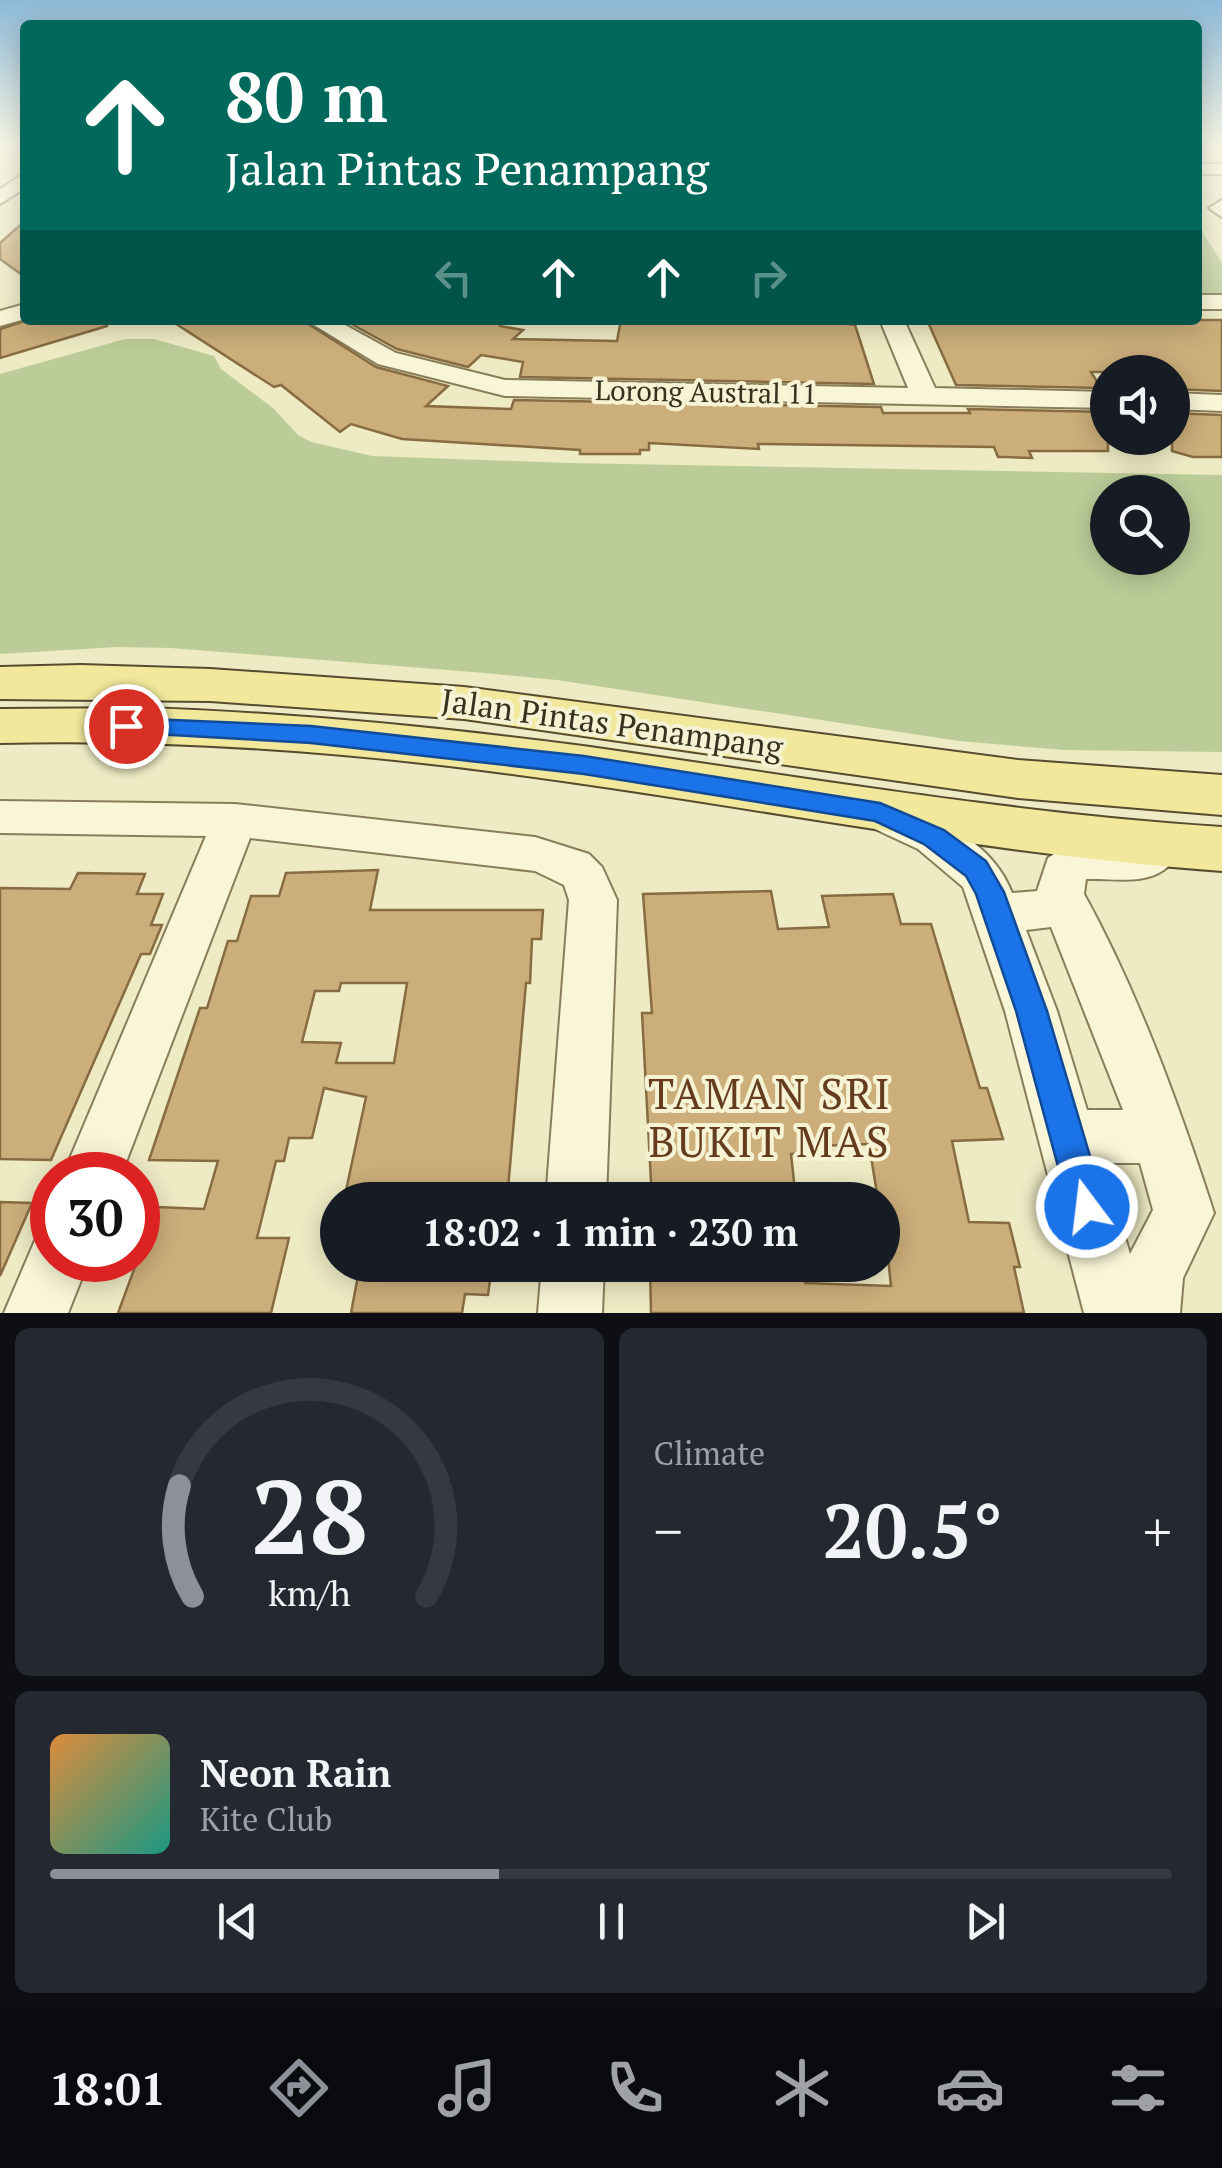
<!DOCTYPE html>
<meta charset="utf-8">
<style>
:root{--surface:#171b24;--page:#242831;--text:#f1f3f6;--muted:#9ea1a6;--line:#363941;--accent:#8c9099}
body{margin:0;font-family:"PT Serif",serif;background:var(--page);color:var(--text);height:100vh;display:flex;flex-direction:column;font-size:38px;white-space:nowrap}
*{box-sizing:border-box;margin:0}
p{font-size:32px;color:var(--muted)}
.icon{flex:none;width:55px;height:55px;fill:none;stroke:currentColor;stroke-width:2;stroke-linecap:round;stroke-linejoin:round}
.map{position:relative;height:1313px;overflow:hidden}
.details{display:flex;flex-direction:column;gap:15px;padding:15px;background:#0d0f14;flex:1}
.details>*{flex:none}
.guide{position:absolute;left:20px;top:20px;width:1182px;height:305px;border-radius:10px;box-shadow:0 5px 25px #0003;background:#00695c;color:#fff;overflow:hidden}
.tools{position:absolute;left:1090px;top:355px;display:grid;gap:20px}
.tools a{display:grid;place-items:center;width:100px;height:100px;border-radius:50%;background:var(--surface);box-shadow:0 5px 25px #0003;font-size:50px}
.speed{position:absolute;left:30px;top:1152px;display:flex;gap:20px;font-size:50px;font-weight:700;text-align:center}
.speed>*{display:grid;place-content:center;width:130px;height:130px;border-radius:50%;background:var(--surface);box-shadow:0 5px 25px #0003;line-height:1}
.speed .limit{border:15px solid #d22;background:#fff;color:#111}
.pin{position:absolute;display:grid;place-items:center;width:85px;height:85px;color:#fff;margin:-42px;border:5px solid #fff;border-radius:50%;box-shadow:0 2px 10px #0007}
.me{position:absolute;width:110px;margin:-55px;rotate:345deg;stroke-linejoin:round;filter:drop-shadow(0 0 8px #0008)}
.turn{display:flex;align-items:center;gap:35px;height:210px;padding:0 40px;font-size:45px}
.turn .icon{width:130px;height:130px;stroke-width:2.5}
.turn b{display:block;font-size:70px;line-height:85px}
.lanes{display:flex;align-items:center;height:95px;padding:0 40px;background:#0003;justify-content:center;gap:50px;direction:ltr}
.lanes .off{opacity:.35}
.big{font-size:75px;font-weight:600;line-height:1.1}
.details .card{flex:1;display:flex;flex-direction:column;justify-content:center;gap:15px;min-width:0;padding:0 35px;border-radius:15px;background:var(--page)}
.details .dial{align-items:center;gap:0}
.dial svg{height:260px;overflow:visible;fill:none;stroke:var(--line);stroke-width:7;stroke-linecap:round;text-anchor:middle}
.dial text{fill:var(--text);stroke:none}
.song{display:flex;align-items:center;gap:30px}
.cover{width:120px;height:120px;border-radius:15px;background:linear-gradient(135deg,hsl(30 70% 55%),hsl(170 70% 35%))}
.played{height:10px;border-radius:5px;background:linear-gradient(90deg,var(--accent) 40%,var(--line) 40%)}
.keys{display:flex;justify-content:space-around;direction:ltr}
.heat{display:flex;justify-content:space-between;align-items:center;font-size:55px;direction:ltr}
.details .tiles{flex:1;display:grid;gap:15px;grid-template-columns:1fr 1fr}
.card:last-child{grid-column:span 2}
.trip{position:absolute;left:320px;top:1182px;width:580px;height:100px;border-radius:50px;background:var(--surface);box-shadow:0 5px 25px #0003;font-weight:600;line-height:100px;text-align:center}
.menu{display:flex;height:160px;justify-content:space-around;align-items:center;background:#090b0e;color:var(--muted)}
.menu .icon{width:70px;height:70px}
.menu .on{color:var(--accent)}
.menu b{font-size:45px;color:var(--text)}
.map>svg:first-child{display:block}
</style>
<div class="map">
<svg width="1222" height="1313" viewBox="0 0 1222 1313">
<rect width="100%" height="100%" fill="#eeeac4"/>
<!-- green -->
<g fill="#bbcc98" fill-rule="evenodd">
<path d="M 1198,225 L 1222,263 L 1222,297 L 1198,296 Z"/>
<path d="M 125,339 L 154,339 L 214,356 L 221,369 L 273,408 L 298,435 L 311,442 L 372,456 L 569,463 L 1222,475 L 1222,752 L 1064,750 L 959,741 L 557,680 L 485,673 L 171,648 L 117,647 L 0,654 L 0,374 ZM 1172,492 L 1172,558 L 1108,558 L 1108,492 Z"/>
</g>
<!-- building -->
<g fill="#ccae7a" stroke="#876c41" stroke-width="2.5" fill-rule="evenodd">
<path d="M 25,221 L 25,277 L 0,259 L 0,243 Z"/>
<path d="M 28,320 L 106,320 L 107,326 L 0,358 L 0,329 Z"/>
<path d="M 170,320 L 302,320 L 376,367 L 448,386 L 426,406 L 511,409 L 514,400 L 881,407 L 883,413 L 970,413 L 968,409 L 1108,412 L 1108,451 L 1029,451 L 1032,458 L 1005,457 L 998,457 L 994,447 L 758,444 L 759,449 L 649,443 L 649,450 L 640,450 L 640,454 L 580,454 L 580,450 L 402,439 L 351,424 L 340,432 L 281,385 L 274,387 Z"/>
<path d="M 344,320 L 499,320 L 500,326 L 523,330 L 513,339 L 617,341 L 621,320 L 847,320 L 848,324 L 855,325 L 874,384 L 520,377 L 523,362 L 481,355 L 468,367 L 397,349 Z"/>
<path d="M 927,320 L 1222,320 L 1222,391 L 1172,389 L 1172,372 L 1091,372 L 1101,388 L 956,385 Z"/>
<path d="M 1172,413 L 1222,415 L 1222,457 L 1193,457 L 1172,451 Z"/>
<path d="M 378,870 L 370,910 L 543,910 L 541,939 L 532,939 L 530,983 L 526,983 L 507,1200 L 344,1200 L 366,1097 L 324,1088 L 312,1138 L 289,1138 L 284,1161 L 276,1161 L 257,1238 L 289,1238 L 271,1313 L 118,1313 L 157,1207 L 204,1209 L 218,1161 L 149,1160 L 200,1008 L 207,1008 L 228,941 L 237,941 L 251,896 L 279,896 L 286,873 ZM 341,983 L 407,983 L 394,1063 L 336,1063 L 341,1043 L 302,1042 L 315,991 L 339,991 Z"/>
<path d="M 78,873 L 145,874 L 137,894 L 163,894 L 151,925 L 162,925 L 150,954 L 141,954 L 51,1160 L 0,1159 L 0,888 L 70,889 Z"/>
<path d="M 771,891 L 778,929 L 829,927 L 822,896 L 893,894 L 901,924 L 931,924 L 980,1088 L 987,1088 L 1003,1139 L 952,1141 L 969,1222 L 1009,1223 L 1020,1267 L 1014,1267 L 1024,1313 L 651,1313 L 650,1265 L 803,1265 L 805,1283 L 891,1286 L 882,1200 L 878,1200 L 869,1144 L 818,1146 L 819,1153 L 791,1154 L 796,1200 L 652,1200 L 642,1013 L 652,1013 L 643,894 Z"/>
<path d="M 0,1202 L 32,1203 L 0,1276 Z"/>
<path d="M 360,1265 L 492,1265 L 488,1295 L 465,1294 L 462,1313 L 351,1313 Z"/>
</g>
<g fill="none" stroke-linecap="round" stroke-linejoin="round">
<defs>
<g id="minor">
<rect x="1198" y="164" width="24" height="10"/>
<path d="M 25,173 L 25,188 L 0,204 L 0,189 Z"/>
<path d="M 1222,200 L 1222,217 L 1209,208 Z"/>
<rect x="1198" y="295" width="24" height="14"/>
<path d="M 25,304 L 25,319 L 0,326 L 0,311 Z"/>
<path d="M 306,320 L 336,320 L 396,353 L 505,380 L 908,388 L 880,320 L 904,320 L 935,388 L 1108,392 L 1108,408 L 505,396 L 378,364 Z"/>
<path d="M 1172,393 L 1222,395 L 1222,411 L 1172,409 Z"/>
<path d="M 0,801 L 235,804 L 535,837 L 589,854 L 602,867 L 617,900 L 606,1200 L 546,1200 L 569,900 L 564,885 L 535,871 L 250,838 L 121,1175 L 63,1175 L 206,836 L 0,833 Z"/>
<path d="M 891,802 C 939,817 993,843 1012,893 L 1037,891 L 1048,858 L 1060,850 L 1076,845 L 1138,843 L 1158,833 L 1174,838 L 1181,850 C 1159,889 1125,878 1086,879 L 1084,894 C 1138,992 1179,1105 1214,1213 L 1183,1278 L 1180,1313 L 1084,1313 L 1005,1011 L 963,887 L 918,849 L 875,829 L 869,818 L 875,807 ZM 1051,927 L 1123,1110 L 1087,1110 L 1057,1011 L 1026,930 ZM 1103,1163 L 1140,1163 L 1153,1210 L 1130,1254 Z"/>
<path d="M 52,1232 L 52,1260 L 89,1260 L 68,1313 L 4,1313 L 36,1238 Z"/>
<path d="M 542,1265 L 604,1265 L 602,1313 L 538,1313 Z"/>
</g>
<g id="major">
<path d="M 81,665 L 210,669 L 464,687 L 1018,760 L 1222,775 L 1222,815 L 1018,798 L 464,719 L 210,701 L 0,699 L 0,667 Z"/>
<path d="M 146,708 C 292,713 438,727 583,746 C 796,776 1007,813 1222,827 L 1222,871 C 983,854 749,805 512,774 C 342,751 172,739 0,743 L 0,709 Z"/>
</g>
</defs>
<!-- minor casing -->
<use href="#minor" stroke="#887d5b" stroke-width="4"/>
<!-- major casing -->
<use href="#major" stroke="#564a2f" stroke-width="4"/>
<!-- minor -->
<use href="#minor" fill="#f9f6d7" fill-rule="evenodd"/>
<!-- major -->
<use href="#major" fill="#f1e89c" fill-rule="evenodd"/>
</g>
<!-- sky -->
<linearGradient id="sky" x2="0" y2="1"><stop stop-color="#8db9d8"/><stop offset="0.44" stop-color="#f7f6e4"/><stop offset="1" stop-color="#f7f6e4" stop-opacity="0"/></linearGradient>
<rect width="1222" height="330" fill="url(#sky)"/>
<!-- route -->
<path fill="#1a73e8" stroke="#114b97" stroke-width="2.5" d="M 126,718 L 311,726 L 584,756 L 880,803 L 944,830 L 986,861 L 1004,892 L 1047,1011 L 1105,1207 L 1100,1220 L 1087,1225 L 1074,1220 L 1069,1207 L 1016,1011 L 976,894 L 966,876 L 924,844 L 875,821 L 584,774 L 311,743 L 118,732 L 114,726 L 118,720 Z"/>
<g text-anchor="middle" stroke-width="8" stroke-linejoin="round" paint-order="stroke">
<!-- far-street labels -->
<g font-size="28" fill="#38311e" stroke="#f5f3d4">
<text transform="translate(706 392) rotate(1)" y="10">Lorong Austral 11</text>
</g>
<!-- street labels -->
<g font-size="32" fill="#38311e" stroke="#f5f3d4">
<text transform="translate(612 724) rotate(8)" y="11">Jalan Pintas Penampang</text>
</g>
<!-- near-neighbourhood labels -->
<g font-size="42" letter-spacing="2.5" fill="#653c1e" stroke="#f5f3d4">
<text x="770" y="1109">TAMAN SRI<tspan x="770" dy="48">BUKIT MAS</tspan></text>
</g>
</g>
</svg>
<div class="tools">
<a><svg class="icon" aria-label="sound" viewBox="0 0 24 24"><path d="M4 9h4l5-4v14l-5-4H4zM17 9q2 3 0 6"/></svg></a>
<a><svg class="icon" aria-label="search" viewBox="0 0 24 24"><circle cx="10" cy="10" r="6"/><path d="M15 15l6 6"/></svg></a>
</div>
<div class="speed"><div class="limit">30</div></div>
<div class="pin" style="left:126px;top:726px;background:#d93025"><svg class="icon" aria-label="arrive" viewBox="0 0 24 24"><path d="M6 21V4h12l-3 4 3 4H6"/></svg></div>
<svg class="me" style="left:1087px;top:1207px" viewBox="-20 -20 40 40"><circle r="17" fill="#1a73e8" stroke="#fff" stroke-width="3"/><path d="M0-11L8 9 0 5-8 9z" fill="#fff"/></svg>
<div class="trip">18:02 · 1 min · 230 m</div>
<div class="guide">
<div class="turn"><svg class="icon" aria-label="ahead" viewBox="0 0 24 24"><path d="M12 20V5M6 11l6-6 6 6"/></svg><div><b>80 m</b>Jalan Pintas Penampang</div></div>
<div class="lanes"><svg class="icon off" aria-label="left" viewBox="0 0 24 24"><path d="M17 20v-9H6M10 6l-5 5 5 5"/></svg><svg class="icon" aria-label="ahead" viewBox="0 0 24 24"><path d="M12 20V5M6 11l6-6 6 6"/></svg><svg class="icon" aria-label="ahead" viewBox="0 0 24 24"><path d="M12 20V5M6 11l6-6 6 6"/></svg><svg class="icon off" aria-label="right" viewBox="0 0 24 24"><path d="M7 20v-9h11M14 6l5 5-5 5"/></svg></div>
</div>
</div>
<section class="details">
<div class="tiles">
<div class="card dial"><svg viewBox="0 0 100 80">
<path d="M14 69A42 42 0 1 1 86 69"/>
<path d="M14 69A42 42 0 0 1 10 35" stroke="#8c9099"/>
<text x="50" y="56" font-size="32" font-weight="700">28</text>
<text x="50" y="72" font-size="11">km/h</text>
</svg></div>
<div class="card"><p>Climate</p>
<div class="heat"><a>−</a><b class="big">20.5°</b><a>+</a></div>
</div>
<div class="card">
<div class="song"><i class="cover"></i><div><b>Neon Rain</b><p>Kite Club</p></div></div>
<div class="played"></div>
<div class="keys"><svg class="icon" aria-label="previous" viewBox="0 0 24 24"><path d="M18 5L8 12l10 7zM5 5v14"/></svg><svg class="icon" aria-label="pause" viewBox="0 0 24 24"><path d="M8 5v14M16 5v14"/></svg><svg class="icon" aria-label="next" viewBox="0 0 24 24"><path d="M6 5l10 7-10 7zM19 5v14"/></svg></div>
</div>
</div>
</section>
<nav class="menu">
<b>18:01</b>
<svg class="icon on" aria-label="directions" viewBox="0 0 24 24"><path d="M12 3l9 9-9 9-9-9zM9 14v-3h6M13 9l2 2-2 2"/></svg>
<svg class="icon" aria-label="music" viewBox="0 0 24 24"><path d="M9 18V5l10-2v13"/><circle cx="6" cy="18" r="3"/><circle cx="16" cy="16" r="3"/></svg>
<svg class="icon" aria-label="phone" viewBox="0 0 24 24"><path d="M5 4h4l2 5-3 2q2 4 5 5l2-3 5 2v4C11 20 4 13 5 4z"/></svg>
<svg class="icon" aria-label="climate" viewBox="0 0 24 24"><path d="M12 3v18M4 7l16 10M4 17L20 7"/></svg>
<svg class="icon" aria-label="car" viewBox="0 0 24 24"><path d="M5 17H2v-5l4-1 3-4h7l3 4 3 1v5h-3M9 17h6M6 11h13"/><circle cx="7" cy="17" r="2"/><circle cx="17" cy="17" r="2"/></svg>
<svg class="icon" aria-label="filters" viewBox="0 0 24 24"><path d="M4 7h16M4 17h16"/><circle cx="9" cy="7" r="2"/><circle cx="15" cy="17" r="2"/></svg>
</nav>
